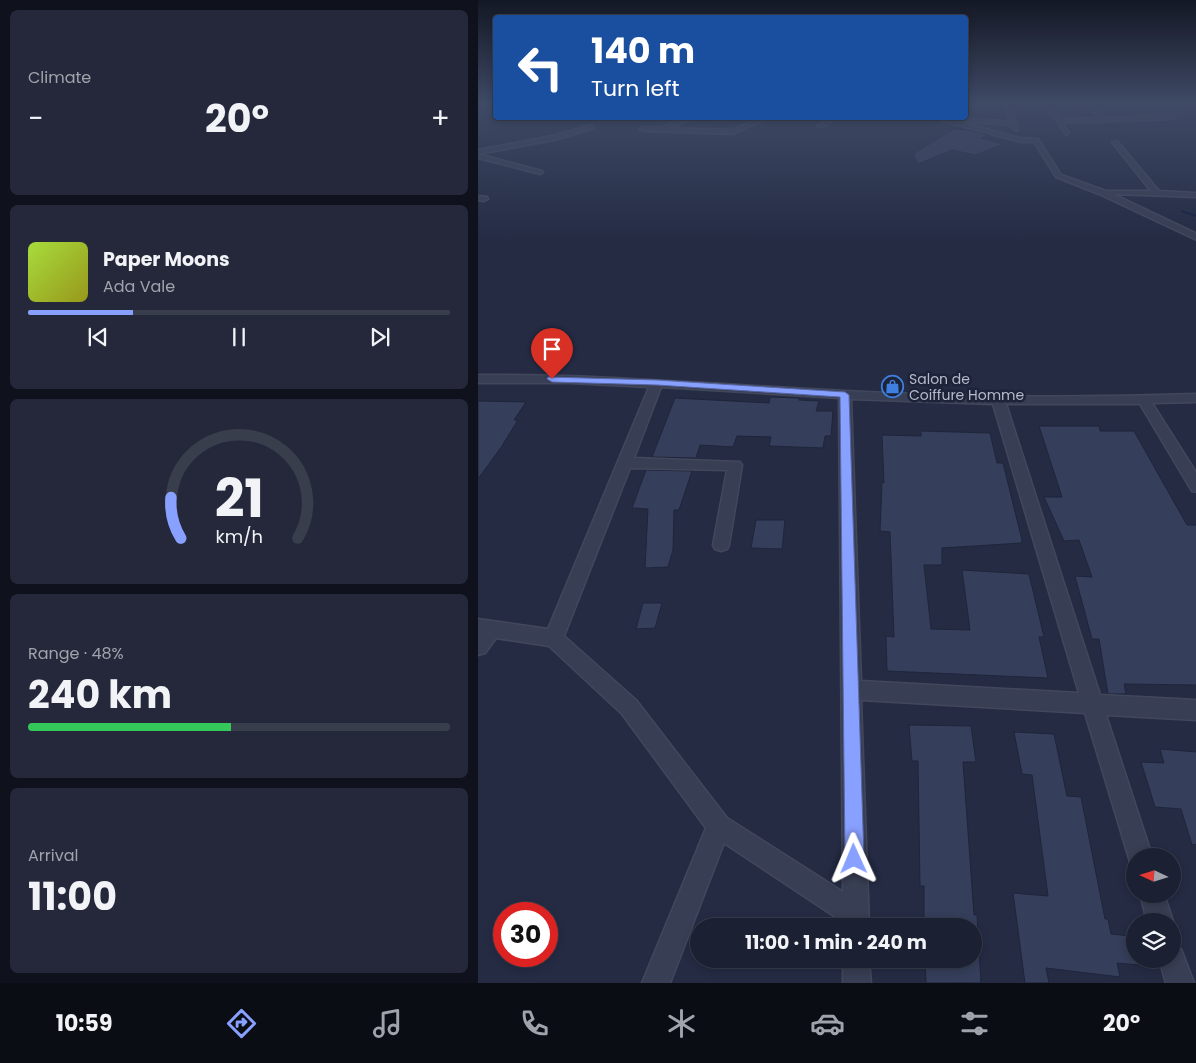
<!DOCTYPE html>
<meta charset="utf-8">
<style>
:root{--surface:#1b2032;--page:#24283a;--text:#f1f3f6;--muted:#a0a3ac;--line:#393e4d;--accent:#88a0ff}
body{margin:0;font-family:Poppins,sans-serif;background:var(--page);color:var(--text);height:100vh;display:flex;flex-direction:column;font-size:19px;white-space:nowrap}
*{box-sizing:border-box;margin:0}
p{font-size:16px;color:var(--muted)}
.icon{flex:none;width:28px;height:28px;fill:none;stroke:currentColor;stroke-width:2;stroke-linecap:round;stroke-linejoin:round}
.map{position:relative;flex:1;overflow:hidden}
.sheet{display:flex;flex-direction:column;gap:10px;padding:10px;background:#0f121c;width:478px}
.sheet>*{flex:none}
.guide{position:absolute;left:15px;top:15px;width:475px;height:105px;border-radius:5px;box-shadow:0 2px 8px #0003,0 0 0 1px var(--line);background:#1a4fa0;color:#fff;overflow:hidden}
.needle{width:32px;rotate:274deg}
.buttons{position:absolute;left:648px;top:848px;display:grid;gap:10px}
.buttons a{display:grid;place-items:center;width:55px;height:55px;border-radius:50%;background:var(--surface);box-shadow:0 2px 8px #0003,0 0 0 1px var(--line);font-size:25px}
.speed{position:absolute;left:15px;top:902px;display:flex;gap:10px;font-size:25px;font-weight:700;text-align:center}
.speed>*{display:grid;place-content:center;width:65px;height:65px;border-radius:50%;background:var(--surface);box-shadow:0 2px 8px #0003,0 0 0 1px var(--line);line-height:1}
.speed .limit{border:8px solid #d22;background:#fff;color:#111}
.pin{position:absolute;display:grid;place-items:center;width:42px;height:42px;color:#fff;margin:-51px -21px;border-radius:50% 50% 50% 0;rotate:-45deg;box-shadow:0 0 5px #0007}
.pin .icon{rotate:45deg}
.me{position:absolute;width:55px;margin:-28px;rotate:359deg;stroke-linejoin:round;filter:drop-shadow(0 0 4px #0008)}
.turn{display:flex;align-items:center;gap:18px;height:105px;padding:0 15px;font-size:22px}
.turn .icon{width:65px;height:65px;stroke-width:2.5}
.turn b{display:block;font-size:35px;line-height:42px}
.big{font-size:38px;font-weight:700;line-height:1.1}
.sheet .card{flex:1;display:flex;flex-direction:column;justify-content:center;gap:8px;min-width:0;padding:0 18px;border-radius:8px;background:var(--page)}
.sheet .dial{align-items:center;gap:0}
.dial svg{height:130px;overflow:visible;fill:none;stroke:var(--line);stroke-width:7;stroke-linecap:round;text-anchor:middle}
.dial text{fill:var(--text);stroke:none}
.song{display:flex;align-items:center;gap:15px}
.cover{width:60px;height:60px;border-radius:8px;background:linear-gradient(135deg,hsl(80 70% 55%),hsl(60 70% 35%))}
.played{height:5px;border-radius:2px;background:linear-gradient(90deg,var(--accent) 25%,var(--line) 25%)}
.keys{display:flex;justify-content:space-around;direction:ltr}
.heat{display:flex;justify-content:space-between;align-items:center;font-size:28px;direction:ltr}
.charge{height:8px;border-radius:4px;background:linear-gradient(90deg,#34c759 48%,var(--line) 0)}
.trip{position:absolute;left:212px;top:918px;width:292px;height:50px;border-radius:25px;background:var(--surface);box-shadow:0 2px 8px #0003,0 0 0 1px var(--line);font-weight:700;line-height:50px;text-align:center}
.tabs{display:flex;height:80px;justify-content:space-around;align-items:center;background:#0b0d14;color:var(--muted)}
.tabs .icon{width:35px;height:35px}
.tabs .current{color:var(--accent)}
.tabs b{font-size:22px;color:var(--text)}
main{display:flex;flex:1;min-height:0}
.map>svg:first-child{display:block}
</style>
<main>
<section class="sheet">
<div class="card"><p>Climate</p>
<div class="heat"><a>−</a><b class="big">20°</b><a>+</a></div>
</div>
<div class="card">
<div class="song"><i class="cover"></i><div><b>Paper Moons</b><p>Ada Vale</p></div></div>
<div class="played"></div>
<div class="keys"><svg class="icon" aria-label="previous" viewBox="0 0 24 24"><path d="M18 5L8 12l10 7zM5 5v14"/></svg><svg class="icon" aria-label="pause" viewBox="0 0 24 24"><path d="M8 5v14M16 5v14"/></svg><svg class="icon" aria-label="next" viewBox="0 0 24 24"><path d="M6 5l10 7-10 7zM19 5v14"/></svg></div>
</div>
<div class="card dial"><svg viewBox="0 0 100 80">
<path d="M14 69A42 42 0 1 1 86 69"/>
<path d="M14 69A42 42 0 0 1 8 44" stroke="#88a0ff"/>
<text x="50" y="56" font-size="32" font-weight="700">21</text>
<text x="50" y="72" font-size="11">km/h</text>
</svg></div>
<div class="card"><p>Range · 48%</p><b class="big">240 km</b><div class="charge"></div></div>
<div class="card"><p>Arrival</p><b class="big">11:00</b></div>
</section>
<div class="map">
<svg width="719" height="983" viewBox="0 0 719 983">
<rect width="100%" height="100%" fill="#242b43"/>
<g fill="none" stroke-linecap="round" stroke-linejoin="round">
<!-- stream -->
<path fill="#151f43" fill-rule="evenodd" d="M 703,210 L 719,215 L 719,217 L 703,212 Z"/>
</g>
<!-- building -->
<g fill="#353e5a" stroke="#1f253a">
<path d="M 476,129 L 490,130 L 510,135 L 503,138 L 526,144 L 497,155 L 474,150 L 440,164 L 435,154 Z"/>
<path d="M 292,397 L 321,398 L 321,400 L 341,401 L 338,411 L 355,411 L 353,436 L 347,436 L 345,448 L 291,446 L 293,437 L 259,436 L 255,447 L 222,445 L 218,458 L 174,457 L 197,398 L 291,403 Z"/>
<path d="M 0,401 L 48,402 L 36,420 L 40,420 L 24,446 L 0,479 Z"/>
<path d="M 561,426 L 621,426 L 622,431 L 656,431 L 709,525 L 719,525 L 719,685 L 646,684 L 648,694 L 630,694 L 621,639 L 614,639 L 597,576 L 614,577 L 601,540 L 586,541 L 566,497 L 584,497 Z"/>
<path d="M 443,431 L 512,433 L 519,463 L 525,463 L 544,540 L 544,543 L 464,548 L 464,565 L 446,565 L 453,629 L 492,630 L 484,570 L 551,574 L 566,637 L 561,637 L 570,678 L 409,671 L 408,636 L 416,637 L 412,532 L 402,531 L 404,482 L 406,483 L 404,435 L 443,436 Z"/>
<path d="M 168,470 L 214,471 L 201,510 L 196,510 L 195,550 L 190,567 L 167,568 L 170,509 L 154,508 Z"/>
<path d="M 278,520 L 307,520 L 304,549 L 273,548 Z"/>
<path d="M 165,603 L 184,603 L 177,628 L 158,629 Z"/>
<path d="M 431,725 L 493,726 L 498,762 L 485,762 L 496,915 L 499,915 L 503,983 L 448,983 L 447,959 L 496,959 L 496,926 L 446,926 L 446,886 L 442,886 L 440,761 L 434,761 Z"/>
<path d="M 536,732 L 576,734 L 589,796 L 603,797 L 627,919 L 630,919 L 633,934 L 653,936 L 656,949 L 656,959 L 659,959 L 661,965 L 639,963 L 642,977 L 568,968 L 571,983 L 547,983 L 535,893 L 570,896 L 554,775 L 544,774 Z"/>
<path d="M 682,749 L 719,752 L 719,844 L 714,845 L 703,809 L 677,807 L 663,762 L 686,763 Z"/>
</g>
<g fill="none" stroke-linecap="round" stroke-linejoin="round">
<defs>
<g id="street">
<path d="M 524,104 L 530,104 L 539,123 L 540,130 L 536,130 L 533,125 L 477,121 L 543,138 L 560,139 L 583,175 L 628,191 L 673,191 L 634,142 L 639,141 L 681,191 L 719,193 L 719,197 L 635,194 L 719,234 L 719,240 L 621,194 L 578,177 L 556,142 L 543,142 L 454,118 L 532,121 Z"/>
<path d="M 567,104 L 572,104 L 582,119 L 621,118 L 610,104 L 615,104 L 627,118 L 695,115 L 698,117 L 695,119 L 584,123 L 591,133 L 588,135 Z"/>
<path d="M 209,118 L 216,118 L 190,128 L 254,130 L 283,118 L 290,118 L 255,134 L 165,131 L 162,129 L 165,127 L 186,128 L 186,126 Z"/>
<path d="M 353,118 L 359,118 L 344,127 L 339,126 Z"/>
<path d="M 114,125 L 116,128 L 76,140 L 0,154 L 0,150 L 75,136 Z"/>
<path d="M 0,154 L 64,171 L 65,172 L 62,174 L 0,158 Z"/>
<path d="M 0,196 L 9,197 L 10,199 L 6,201 L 0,200 Z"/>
<path d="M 0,375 C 123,374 244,385 367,391 C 484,397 601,398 719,394 L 719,402 L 674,403 L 719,474 L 719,492 L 714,491 L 662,404 L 528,404 L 622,695 L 719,700 L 719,720 L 628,715 L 674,856 L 656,856 L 656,866 L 653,865 L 607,713 L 383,700 L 391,926 L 365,926 L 365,922 L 246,843 L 192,983 L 164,983 L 228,828 L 144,714 L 71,646 L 18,638 L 7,653 L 0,655 L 0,619 L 70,629 L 171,387 L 92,383 L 0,383 ZM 183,387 L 361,398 L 365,892 L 249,818 L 158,700 L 86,636 L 152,468 L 249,470 L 235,545 L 237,549 L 243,551 L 249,549 L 251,545 L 264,465 L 262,462 L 156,458 ZM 373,399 L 515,404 L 601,693 L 383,681 Z"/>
<path d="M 662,894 L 686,894 L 695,921 L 694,924 L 694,921 L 669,921 Z"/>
<path d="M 694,945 L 703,949 L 716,983 L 688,983 L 681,959 L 694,959 Z"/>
<path d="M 365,959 L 391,959 L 393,983 L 365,983 Z"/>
</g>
</defs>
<!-- street casing -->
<use href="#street" stroke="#42475c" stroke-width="3"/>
<!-- street -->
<use href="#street" fill="#383e53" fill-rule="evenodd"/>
</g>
<!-- sky -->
<linearGradient id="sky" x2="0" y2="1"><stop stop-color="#141825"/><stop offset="0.43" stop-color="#3f4a66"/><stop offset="1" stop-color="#3f4a66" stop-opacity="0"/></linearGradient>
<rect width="719" height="242" fill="url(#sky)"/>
<!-- route -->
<path fill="#88a0ff" stroke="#5868a6" d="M 70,377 L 179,380 L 367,392 L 371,395 L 386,859 L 383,865 L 376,868 L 370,865 L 367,859 L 362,397 L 179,385 L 74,382 L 69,379 Z"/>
<!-- icons -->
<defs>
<symbol id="shop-ring" viewBox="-11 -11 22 22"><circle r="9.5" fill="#1d2338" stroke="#3f7fe0" stroke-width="1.5"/><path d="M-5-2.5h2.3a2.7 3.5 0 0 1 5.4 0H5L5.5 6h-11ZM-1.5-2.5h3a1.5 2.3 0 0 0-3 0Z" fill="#3f7fe0"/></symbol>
</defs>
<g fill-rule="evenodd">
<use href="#shop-ring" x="402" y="374" width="25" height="25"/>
</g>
<g text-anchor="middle" stroke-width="5" stroke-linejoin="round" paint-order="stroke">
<!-- poi labels -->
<g font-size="14" fill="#b5bacd" stroke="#1d2338" text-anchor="start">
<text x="431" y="384">Salon de<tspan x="431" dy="16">Coiffure Homme</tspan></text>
</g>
</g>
</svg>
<div class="buttons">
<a><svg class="needle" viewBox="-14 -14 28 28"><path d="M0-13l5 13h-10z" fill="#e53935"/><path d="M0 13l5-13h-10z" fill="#a0a3ac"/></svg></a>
<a><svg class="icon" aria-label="layers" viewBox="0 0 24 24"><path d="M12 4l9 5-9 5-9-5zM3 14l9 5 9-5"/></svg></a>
</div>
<div class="speed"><div class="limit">30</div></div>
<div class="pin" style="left:74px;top:379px;background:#d93025"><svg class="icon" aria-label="arrive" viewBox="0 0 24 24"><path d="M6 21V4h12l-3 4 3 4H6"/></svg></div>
<svg class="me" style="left:376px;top:859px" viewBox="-20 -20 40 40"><path d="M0-17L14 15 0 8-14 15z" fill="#88a0ff" stroke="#fff" stroke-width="4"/></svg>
<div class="trip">11:00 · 1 min · 240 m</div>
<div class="guide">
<div class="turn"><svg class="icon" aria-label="left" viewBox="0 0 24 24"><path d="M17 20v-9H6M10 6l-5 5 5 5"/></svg><div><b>140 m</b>Turn left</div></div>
</div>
</div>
</main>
<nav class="tabs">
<b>10:59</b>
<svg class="icon current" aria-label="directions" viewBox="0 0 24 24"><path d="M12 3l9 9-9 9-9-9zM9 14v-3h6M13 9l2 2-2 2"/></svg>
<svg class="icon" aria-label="music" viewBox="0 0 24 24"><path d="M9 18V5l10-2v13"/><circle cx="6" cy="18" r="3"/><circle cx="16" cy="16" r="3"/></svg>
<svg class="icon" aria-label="phone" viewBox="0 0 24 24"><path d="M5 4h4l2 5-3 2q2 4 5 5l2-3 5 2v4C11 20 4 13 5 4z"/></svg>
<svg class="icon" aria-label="climate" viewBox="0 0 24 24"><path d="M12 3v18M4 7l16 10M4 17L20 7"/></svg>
<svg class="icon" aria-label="car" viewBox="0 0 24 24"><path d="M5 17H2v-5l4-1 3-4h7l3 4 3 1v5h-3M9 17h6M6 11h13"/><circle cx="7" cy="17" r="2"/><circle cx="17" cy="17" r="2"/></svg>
<svg class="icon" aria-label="filters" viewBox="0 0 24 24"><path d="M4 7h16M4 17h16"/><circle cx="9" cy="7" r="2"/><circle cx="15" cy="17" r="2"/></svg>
<b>20°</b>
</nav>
